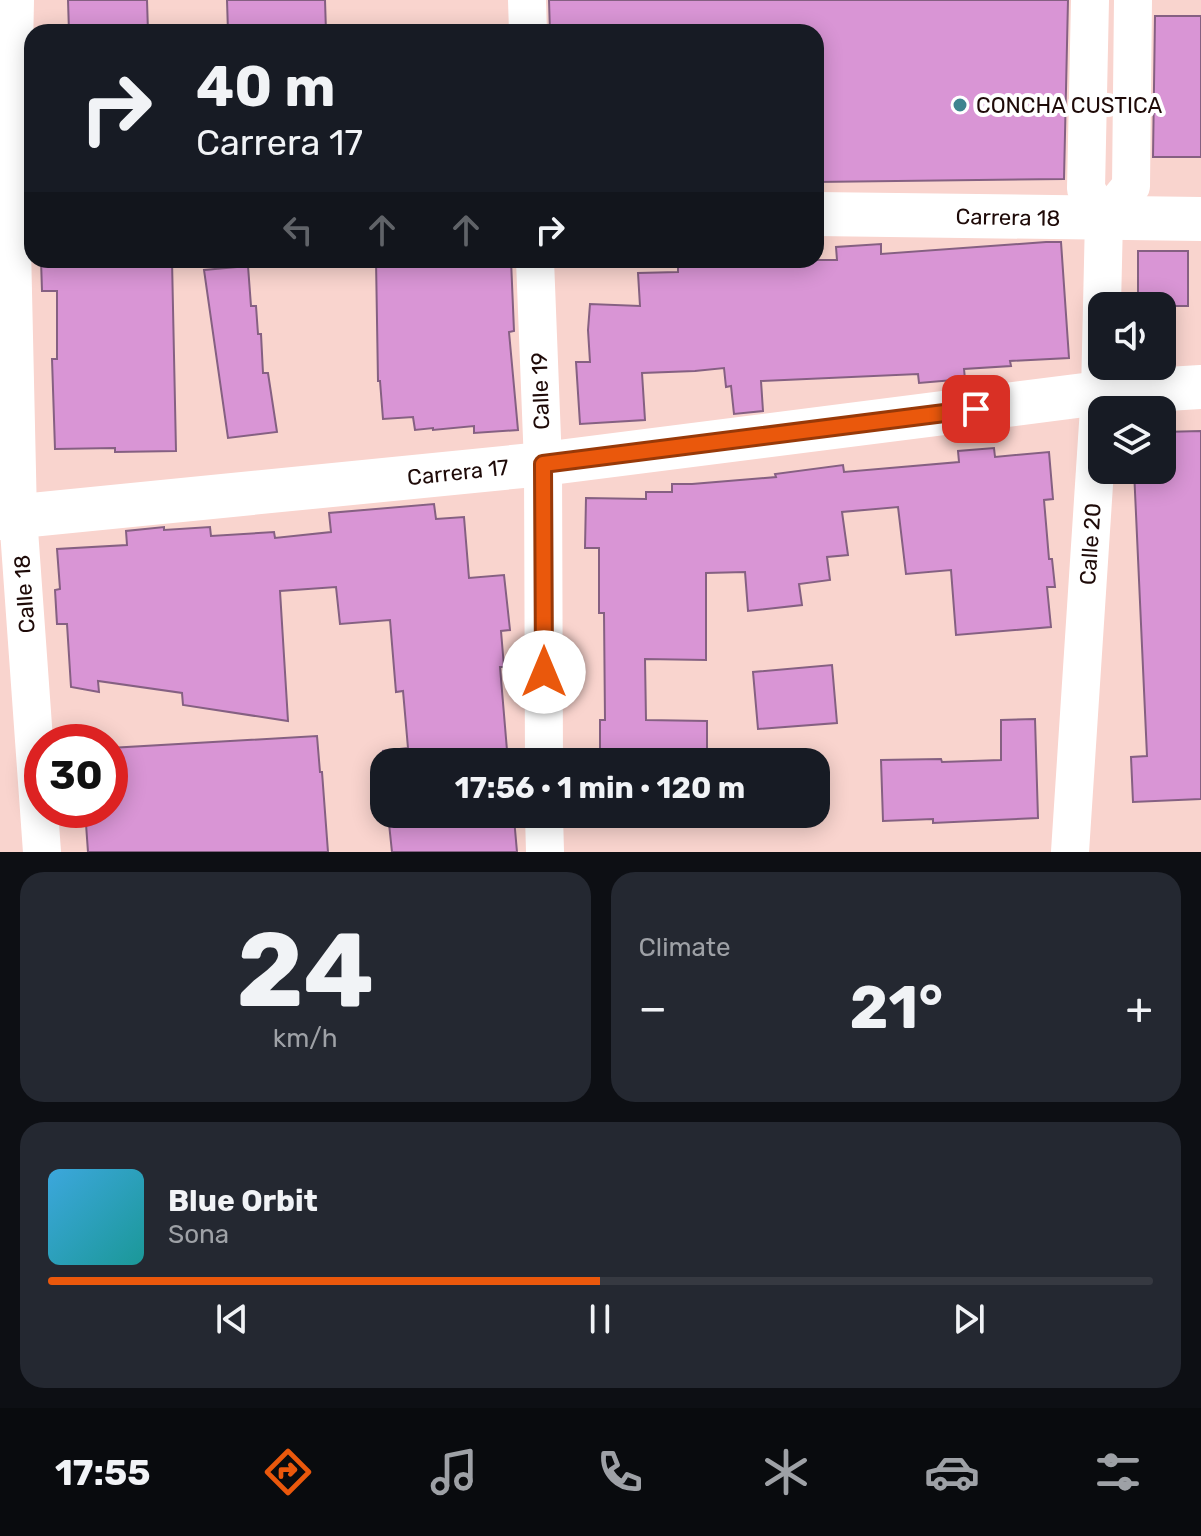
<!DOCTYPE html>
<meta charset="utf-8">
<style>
:root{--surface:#171b24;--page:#242831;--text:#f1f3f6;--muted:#9ea1a6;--line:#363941;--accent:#ea580c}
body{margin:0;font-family:Rubik,sans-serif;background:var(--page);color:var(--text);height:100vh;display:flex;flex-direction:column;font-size:30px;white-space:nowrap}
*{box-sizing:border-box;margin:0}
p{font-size:26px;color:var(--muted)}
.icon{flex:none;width:44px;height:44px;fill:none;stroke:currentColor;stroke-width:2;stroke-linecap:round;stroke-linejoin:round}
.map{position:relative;height:852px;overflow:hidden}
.side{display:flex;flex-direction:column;gap:20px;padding:20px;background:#0d0f14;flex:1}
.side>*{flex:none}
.banner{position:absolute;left:24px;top:24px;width:800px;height:244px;border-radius:24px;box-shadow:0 4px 20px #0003;background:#171b24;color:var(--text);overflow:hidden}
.buttons{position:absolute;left:1088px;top:292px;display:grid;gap:16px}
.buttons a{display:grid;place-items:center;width:88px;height:88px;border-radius:16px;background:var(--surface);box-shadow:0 4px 20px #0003;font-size:40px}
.speed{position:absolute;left:24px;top:724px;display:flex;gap:16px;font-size:40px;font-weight:700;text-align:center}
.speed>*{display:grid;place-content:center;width:104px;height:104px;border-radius:50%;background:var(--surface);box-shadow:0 4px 20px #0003;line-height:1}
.speed .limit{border:12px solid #d22;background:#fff;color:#111}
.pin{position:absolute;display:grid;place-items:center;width:68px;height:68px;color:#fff;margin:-34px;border-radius:16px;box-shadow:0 4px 12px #0006}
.me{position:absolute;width:88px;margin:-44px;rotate:0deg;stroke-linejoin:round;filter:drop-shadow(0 0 6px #0008)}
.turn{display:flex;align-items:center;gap:28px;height:168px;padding:0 40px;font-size:36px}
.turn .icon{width:104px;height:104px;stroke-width:2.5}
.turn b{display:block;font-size:56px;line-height:68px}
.lanes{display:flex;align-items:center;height:76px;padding:0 40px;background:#0003;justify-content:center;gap:40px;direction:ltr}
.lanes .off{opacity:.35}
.big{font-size:60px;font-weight:700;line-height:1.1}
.side .widget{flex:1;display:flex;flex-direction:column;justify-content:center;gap:12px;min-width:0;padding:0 28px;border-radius:24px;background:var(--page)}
.side .dial{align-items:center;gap:0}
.dial b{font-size:104px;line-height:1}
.song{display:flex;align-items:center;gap:24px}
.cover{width:96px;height:96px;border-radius:12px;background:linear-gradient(135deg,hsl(200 70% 55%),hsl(180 70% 35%))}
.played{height:8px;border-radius:4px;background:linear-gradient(90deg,var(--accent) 50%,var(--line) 50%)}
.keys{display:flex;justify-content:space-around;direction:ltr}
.heat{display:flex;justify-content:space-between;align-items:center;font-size:44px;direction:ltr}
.side .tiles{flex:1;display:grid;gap:20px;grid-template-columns:1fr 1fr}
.widget:last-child{grid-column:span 2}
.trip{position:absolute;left:370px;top:748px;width:460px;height:80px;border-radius:24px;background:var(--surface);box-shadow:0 4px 20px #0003;font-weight:700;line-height:80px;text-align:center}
.menu{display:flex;height:128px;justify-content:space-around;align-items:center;background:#090b0e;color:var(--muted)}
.menu .icon{width:56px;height:56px}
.menu .selected{color:var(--accent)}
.menu b{font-size:36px;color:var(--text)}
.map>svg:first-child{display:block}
</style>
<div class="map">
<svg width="1201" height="852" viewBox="0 0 1201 852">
<rect width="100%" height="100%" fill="#f9d4ce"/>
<!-- building -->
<g fill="#d995d5" stroke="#856082" stroke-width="2">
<path d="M 68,0 L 147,0 L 148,32 L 69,32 Z"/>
<path d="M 227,0 L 325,0 L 326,32 L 228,32 Z"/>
<path d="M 549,0 L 1068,0 L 1064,179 L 816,182 L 816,32 L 550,32 Z"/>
<path d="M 1155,16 L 1201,16 L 1201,157 L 1153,157 Z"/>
<path d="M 1046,242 L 1061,242 L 1069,358 L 1010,361 L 1011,366 L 964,369 L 965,379 L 919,383 L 918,374 L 761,381 L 763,411 L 734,414 L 731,386 L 726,387 L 724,368 L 695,371 L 642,373 L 645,420 L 580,424 L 576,362 L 590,362 L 588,330 L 590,304 L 640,306 L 638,273 L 678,272 L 678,265 L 725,262 L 724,260 L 837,260 L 836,247 L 881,244 L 881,254 Z"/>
<rect x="1138" y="251" width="50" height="55"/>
<path d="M 41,260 L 172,260 L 176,451 L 115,452 L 115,448 L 55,449 L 52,359 L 57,359 L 57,291 L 42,291 Z"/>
<path d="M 376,260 L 511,260 L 514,331 L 509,332 L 518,430 L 474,433 L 474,426 L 433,430 L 433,428 L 415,430 L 413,417 L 383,419 L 380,381 L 378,381 Z"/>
<path d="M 248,266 L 251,306 L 256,306 L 258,334 L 261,334 L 263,373 L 268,373 L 277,432 L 228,438 L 204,270 Z"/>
<path d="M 1201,431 L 1201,799 L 1133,802 L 1131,757 L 1147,756 L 1134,470 L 1162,470 L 1162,432 Z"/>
<path d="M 994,448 L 995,457 L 1049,452 L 1053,499 L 1044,500 L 1049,559 L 1052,559 L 1055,587 L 1047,587 L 1051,627 L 956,635 L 951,570 L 906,574 L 898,507 L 842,512 L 848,555 L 827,557 L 830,580 L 799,584 L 802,605 L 748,611 L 745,572 L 706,573 L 706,660 L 645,659 L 646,720 L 707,721 L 707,762 L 600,762 L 600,720 L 605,720 L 604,613 L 599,613 L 599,548 L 585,548 L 586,498 L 646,499 L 646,492 L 672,492 L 672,484 L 692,484 L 776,477 L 775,474 L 843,465 L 844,472 L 959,462 L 958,451 Z"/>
<path d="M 434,504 L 436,519 L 464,517 L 469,578 L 504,575 L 510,630 L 501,631 L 504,667 L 500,667 L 508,762 L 384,762 L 383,751 L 408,748 L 403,691 L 396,692 L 390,620 L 340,624 L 336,587 L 280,591 L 288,721 L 183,705 L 182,693 L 98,681 L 99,692 L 71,687 L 67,624 L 57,624 L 55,590 L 60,589 L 57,549 L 127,545 L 126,531 L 164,527 L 164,530 L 210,527 L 211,536 L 274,532 L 275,538 L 331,532 L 329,513 Z"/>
<path d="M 832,665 L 837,723 L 758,729 L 753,672 Z"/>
<path d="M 1035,719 L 1038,818 L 933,823 L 933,819 L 883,821 L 881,760 L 941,759 L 942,762 L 1001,760 L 1001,720 Z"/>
<path d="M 317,736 L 320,772 L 322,772 L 328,852 L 88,852 L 85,810 L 110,810 L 110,748 Z"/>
<path d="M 388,814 L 462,814 L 463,822 L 514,818 L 517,852 L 392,852 Z"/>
</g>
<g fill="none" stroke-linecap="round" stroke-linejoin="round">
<!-- minor -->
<g stroke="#fff" stroke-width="38">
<path d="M 15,0 L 11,202 L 18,516 L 42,852"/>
<path d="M 527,0 L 528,32"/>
<path d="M 1104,219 L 1131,186 L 1133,0"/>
<path d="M 535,260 L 543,464 L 544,762"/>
<path d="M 544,814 L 545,852"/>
<path d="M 1070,852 L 1100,393 L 1104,219 L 1086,189 L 1090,0"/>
</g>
<!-- tertiary -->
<g stroke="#fff" stroke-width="44">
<path d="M 0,201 L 32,202"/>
<path d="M 816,214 L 1201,219"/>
<path d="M 0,518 L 543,464 L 1100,393 L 1201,387"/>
</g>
</g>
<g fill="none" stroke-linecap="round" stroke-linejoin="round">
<defs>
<path id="route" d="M 544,672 L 543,464 L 976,409"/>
</defs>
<!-- route casing -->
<use href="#route" stroke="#983908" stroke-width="20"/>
<!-- route -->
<use href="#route" stroke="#ea580c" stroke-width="14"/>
</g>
<!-- markers -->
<circle fill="#3e848f" stroke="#fff" stroke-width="3" cx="960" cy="105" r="8"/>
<g text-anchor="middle" stroke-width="8" stroke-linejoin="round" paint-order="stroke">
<!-- poi labels -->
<g font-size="22" fill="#1e0a08" stroke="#fff" text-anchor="start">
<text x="976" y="113">CONCHA CUSTICA</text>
</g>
<!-- street labels -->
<g font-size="22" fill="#1e0a08" stroke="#fff">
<text transform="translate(1008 217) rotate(1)" y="8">Carrera 18</text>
<text transform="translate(540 391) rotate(-92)" y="8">Calle 19</text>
<text transform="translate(458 472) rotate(-6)" y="8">Carrera 17</text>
<text transform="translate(1090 544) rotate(-86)" y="8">Calle 20</text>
<text transform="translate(24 594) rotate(-94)" y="8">Calle 18</text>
</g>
</g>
</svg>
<div class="buttons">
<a><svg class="icon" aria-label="sound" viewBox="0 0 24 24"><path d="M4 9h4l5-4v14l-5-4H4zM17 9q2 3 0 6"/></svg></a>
<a><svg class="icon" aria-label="layers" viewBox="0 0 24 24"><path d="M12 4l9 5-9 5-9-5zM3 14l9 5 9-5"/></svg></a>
</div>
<div class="speed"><div class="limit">30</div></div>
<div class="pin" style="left:976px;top:409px;background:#d93025"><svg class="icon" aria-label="arrive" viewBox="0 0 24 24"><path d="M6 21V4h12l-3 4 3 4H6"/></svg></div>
<svg class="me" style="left:544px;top:672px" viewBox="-20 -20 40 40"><circle r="19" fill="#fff"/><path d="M0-13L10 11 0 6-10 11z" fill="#ea580c"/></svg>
<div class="trip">17:56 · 1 min · 120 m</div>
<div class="banner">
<div class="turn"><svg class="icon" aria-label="right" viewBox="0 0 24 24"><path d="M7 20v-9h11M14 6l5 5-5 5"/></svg><div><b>40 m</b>Carrera 17</div></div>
<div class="lanes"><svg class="icon off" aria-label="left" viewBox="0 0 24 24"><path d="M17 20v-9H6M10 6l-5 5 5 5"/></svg><svg class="icon off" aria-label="ahead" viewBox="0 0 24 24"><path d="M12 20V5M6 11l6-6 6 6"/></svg><svg class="icon off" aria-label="ahead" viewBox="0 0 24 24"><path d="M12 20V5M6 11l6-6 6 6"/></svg><svg class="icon" aria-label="right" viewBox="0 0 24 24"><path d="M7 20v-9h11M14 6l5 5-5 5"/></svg></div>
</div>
</div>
<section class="side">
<div class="tiles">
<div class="widget dial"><b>24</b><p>km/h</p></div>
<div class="widget"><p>Climate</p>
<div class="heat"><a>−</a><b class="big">21°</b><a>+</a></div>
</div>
<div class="widget">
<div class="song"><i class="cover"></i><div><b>Blue Orbit</b><p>Sona</p></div></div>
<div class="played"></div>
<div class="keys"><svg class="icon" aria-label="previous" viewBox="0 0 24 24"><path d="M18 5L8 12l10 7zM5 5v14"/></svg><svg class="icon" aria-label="pause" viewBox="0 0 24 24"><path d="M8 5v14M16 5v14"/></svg><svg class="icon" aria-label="next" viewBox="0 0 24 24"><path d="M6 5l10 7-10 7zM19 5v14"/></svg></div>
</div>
</div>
</section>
<nav class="menu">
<b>17:55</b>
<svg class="icon selected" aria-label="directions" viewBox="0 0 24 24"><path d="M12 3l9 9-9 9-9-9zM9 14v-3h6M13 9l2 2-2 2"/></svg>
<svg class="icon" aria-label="music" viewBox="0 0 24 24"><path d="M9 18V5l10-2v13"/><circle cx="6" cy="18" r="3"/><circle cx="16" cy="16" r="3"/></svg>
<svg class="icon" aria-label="phone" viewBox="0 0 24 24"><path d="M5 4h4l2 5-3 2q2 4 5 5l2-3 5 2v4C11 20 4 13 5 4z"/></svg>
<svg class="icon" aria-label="climate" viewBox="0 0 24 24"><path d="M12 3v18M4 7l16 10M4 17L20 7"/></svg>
<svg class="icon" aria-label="car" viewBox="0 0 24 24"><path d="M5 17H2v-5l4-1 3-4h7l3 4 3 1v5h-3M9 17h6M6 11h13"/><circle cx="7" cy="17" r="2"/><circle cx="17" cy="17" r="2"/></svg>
<svg class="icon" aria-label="filters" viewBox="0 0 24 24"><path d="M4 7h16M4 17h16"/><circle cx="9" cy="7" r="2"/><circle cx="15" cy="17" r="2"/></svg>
</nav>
